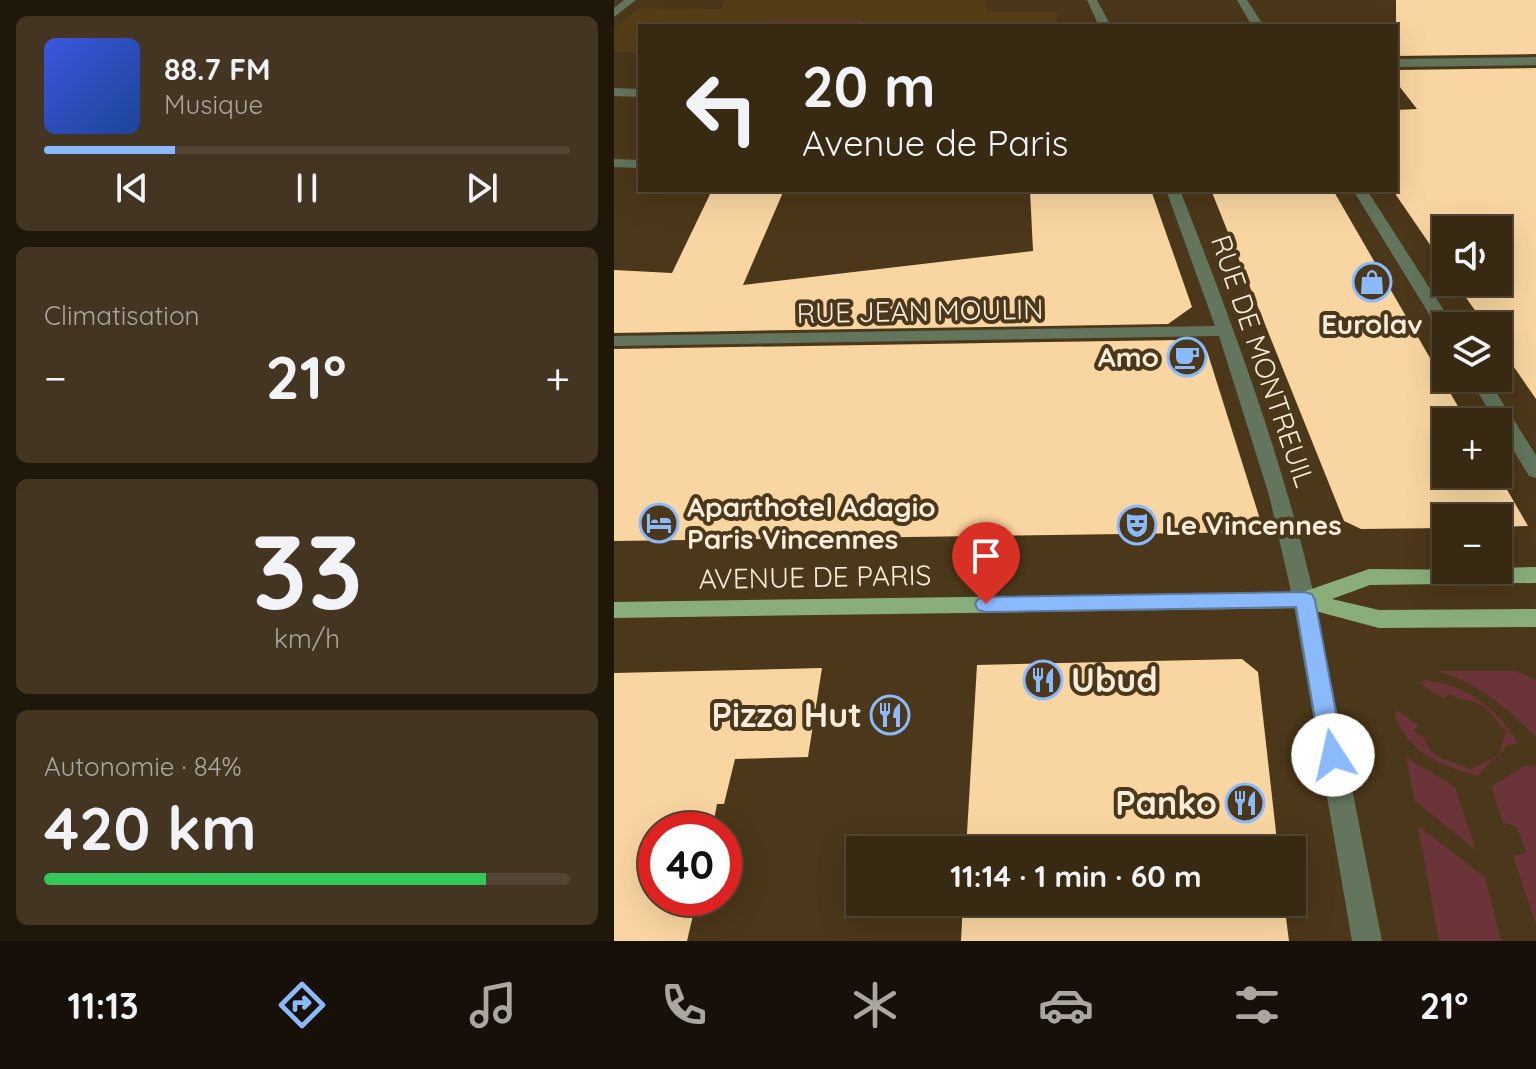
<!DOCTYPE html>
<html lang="fr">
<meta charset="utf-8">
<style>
:root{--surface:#382913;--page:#433521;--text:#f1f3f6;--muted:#aba6a0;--line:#524533;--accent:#8bbafc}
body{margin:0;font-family:Quicksand,sans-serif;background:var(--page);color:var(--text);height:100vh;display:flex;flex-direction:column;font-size:30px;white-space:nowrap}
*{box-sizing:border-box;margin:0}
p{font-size:26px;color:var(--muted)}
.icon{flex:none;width:44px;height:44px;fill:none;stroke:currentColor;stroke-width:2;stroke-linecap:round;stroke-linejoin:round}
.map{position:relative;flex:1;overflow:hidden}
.panel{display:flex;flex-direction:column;gap:16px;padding:16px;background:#1f170a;width:614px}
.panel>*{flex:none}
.guide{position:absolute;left:24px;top:24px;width:760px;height:168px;border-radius:0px;box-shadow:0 8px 32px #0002,0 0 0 2px var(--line);background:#382913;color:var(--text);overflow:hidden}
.fabs{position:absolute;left:818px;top:216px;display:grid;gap:16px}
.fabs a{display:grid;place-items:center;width:80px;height:80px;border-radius:0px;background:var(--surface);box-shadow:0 8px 32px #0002,0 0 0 2px var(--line);font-size:40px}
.speed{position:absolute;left:24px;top:812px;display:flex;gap:16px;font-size:40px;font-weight:700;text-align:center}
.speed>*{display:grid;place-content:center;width:104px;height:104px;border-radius:50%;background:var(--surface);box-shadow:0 8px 32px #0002,0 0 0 2px var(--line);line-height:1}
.speed .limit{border:12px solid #d22;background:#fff;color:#111}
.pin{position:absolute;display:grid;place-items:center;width:68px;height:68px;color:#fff;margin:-82px -34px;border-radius:50% 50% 50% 0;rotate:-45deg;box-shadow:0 0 8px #0007}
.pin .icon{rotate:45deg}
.me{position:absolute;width:88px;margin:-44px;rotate:350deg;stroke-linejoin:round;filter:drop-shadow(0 0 6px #0008)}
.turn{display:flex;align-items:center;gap:28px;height:168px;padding:0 32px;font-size:36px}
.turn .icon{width:104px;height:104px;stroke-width:2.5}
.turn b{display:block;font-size:56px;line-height:68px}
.big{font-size:60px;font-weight:700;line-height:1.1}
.panel .card{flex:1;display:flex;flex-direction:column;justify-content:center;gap:12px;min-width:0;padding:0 28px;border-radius:12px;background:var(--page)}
.panel .dial{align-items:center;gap:0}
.dial b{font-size:104px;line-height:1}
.song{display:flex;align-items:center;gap:24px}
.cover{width:96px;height:96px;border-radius:12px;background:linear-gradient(135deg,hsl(230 70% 55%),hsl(220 70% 35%))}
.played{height:8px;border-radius:4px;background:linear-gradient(90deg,var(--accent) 25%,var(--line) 25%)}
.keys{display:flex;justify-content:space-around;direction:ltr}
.heat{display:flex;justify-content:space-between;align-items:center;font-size:44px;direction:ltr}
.charge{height:12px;border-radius:6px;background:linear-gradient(90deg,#34c759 84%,var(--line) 0)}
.trip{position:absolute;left:232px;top:836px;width:460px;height:80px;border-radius:0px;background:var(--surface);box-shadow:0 8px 32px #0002,0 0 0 2px var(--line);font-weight:700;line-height:80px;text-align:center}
.tab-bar{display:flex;height:128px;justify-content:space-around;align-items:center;background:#161008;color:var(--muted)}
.tab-bar .icon{width:56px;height:56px}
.tab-bar .selected{color:var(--accent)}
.tab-bar b{font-size:36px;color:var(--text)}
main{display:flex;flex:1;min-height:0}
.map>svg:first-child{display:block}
</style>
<main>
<section class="panel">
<div class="card">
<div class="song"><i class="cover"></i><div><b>88.7 FM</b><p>Musique</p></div></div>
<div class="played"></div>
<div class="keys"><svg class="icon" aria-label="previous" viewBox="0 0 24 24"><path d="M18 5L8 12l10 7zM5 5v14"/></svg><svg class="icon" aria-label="pause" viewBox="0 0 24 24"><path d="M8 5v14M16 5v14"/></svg><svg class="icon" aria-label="next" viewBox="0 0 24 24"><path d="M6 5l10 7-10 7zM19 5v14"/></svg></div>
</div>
<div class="card"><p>Climatisation</p>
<div class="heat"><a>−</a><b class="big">21°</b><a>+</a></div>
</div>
<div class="card dial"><b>33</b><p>km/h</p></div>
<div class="card"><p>Autonomie · 84%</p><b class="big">420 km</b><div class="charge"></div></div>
</section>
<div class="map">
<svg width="922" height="941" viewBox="0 0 922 941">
<rect width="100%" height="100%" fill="#4b3719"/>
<!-- built -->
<path fill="#553e17" d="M 111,0 L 372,0 L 374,12 L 443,12 L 442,25 L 26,26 L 26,53 L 0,52 L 0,29 L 25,8 L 107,9 Z"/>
<!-- green -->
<g fill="#6b3438">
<path d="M 153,20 L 247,20 L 249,22 L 247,26 L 149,26 Z"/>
<path d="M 824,671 L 901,671 L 922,680 L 922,737 C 892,707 865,684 824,671 Z"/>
<path d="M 810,680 C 851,684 883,708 904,743 L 894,745 L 863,776 C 829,766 792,752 781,715 L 783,710 L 804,725 L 799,731 L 811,738 C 815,762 841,759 857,770 C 866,762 880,762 886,751 C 889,744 888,738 893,731 C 882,723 879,712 869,706 C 858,699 847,701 836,694 L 830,699 L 806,683 Z"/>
<path d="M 792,757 L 841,787 L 862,850 L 801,801 Z"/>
<path d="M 910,766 L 922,766 L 922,925 L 899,856 L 913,853 L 902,826 L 889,823 L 877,787 Z"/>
<path d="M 804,826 L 871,877 L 887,941 L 825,941 Z"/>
</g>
<!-- building -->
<g fill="#f9d5a1">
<path d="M 782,0 L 922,0 L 922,54 L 782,56 Z"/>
<path d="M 922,68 L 922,399 L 884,344 L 884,326 L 872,326 L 841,282 L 884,282 L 884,230 L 832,230 L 832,268 L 782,195 L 782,110 L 803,109 L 782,82 L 782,70 Z"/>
<path d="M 98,190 L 170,190 L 129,285 L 419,251 L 416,190 L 537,190 L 578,307 L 554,324 L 0,333 L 0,270 L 58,273 Z"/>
<path d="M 597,190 L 719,190 L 853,422 L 832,422 L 832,474 L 884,474 L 914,526 L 884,527 L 884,518 L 832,518 L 832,528 L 747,529 L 730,521 Z"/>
<path d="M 566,340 L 593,351 L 650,532 L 0,541 L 0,349 Z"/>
<path d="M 628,659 L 644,672 L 664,850 L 352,850 L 363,665 Z"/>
<path d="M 208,668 L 194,757 L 121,759 L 110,804 L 103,804 L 98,830 L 42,830 L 42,898 L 83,898 L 73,941 L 0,941 L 0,673 Z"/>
<path d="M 349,902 L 670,902 L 675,941 L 347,941 Z"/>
</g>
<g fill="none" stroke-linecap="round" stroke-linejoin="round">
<!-- minor -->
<g fill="#63755c" fill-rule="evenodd">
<path d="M 10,0 L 22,0 L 0,17 L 0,8 Z"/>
<path d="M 473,0 L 483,0 L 497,26 L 485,26 Z"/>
<path d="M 623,0 L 633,0 L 650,26 L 638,26 Z"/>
<path d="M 922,57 L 922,65 L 782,67 L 782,59 Z"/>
<path d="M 0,88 L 26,89 L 26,97 L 0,96 Z"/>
<path d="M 0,159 L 26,160 L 26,168 L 0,167 Z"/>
<path d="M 552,190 L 566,190 C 619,325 669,459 701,600 L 698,606 L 690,608 L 682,606 L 679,600 L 655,495 L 605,336 L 0,346 L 0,336 L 601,326 Z"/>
<path d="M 739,190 L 753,190 L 840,326 L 832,326 L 832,332 L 823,327 Z"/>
<path d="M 855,378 L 873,378 L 922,455 L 922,478 L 915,476 Z"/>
</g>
<!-- tertiary -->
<path fill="#63755c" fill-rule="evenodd" d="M 690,592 L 698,594 L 701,600 L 768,941 L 738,941 L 679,600 L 682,594 Z"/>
<!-- primary -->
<path fill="#89ae7a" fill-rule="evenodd" d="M 922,567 L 922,583 L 756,585 L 718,599 L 765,610 L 922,609 L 922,627 L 765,628 L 690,608 L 0,618 L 0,602 L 689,592 L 755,569 L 884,570 L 884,568 Z"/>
</g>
<!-- route -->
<path fill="#8bbafc" stroke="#5a79a4" stroke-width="2" d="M 690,592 L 698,594 L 701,600 L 730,755 L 727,762 L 719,765 L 711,762 L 707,755 L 682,607 L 372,612 L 364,610 L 361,604 L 364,599 L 372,597 Z"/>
<!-- icons -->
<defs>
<symbol id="shop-ring" viewBox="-11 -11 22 22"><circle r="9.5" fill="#4b3719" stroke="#8bbafc" stroke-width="1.5"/><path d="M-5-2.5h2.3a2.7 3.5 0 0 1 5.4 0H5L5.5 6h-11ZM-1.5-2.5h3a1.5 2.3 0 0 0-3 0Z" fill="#8bbafc"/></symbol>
<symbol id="cafe-ring" viewBox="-11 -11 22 22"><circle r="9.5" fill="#4b3719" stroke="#8bbafc" stroke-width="1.5"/><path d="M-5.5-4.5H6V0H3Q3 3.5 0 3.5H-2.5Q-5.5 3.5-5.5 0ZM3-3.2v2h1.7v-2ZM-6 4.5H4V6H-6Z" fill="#8bbafc"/></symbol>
<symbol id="hotel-ring" viewBox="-11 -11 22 22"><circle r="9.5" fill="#4b3719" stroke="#8bbafc" stroke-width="1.5"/><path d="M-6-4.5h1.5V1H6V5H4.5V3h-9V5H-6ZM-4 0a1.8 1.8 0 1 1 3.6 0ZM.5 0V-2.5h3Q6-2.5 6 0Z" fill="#8bbafc"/></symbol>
<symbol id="theatre-ring" viewBox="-11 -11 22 22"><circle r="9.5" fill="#4b3719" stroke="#8bbafc" stroke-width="1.5"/><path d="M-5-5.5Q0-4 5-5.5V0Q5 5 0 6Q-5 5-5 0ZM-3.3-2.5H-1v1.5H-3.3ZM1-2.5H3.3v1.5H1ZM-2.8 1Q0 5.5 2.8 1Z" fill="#8bbafc"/></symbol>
<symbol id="restaurant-ring" viewBox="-11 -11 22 22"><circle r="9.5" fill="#4b3719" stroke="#8bbafc" stroke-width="1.5"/><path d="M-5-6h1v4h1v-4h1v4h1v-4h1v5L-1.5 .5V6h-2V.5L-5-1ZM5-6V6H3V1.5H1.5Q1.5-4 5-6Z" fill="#8bbafc"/></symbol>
</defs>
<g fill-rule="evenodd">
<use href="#shop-ring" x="736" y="260" width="44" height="44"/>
<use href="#cafe-ring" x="551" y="335" width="44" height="44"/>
<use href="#hotel-ring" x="23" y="501" width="44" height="44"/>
<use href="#theatre-ring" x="501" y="503" width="44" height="44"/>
<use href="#restaurant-ring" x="407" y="658" width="44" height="44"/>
<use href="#restaurant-ring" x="254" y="693" width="44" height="44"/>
<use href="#restaurant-ring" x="609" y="781" width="44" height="44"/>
</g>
<g text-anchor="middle" stroke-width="8" stroke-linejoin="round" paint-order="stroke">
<!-- street labels -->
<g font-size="28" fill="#f9eddc" stroke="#4b3719">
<text transform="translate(306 311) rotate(-1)" y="10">RUE JEAN MOULIN</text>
<text transform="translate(649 361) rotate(71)" y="10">RUE DE MONTREUIL</text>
<text transform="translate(201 577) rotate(-1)" y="10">AVENUE DE PARIS</text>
</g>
<!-- poi labels -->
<g font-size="28" font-weight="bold" fill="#f9eddc" stroke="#4b3719" text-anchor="start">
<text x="758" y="334" text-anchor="middle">Eurolav</text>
<text x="545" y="367" text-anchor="end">Amo</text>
<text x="73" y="517">Aparthotel Adagio<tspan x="73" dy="32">Paris Vincennes</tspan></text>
<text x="551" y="535">Le Vincennes</text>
</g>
<!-- near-poi labels -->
<g font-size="34" font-weight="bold" fill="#f9eddc" stroke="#4b3719" text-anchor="end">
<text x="457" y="692" text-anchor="start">Ubud</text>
<text x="248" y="727">Pizza Hut</text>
<text x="603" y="815">Panko</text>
</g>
</g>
</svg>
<div class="fabs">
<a><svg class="icon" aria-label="sound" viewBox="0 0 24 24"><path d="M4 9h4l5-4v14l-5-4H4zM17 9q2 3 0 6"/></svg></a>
<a><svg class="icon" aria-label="layers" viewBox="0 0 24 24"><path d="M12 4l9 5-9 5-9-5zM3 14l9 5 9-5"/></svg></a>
<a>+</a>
<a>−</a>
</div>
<div class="speed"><div class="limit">40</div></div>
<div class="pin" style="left:372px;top:604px;background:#d93025"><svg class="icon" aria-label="arrive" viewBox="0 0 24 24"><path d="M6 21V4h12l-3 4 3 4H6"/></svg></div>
<svg class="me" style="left:719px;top:755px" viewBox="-20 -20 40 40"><circle r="19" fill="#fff"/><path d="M0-13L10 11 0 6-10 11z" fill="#8bbafc"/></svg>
<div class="trip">11:14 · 1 min · 60 m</div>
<div class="guide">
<div class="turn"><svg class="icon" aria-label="left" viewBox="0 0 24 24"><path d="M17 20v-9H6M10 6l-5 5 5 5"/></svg><div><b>20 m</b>Avenue de Paris</div></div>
</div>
</div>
</main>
<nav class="tab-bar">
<b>11:13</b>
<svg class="icon selected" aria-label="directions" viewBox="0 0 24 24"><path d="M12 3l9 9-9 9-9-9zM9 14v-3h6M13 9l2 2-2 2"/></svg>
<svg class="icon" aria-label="music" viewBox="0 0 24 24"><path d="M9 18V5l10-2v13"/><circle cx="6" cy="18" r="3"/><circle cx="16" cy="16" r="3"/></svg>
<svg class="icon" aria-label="phone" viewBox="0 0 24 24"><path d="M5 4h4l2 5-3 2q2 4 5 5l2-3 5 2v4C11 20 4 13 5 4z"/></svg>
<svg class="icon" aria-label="climate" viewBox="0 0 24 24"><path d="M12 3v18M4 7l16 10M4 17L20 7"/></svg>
<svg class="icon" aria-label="car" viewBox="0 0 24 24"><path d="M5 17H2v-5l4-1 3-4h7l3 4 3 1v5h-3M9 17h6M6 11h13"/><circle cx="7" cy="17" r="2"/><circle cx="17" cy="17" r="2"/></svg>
<svg class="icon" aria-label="filters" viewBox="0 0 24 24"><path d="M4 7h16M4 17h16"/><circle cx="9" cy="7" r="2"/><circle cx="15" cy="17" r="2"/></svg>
<b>21°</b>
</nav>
